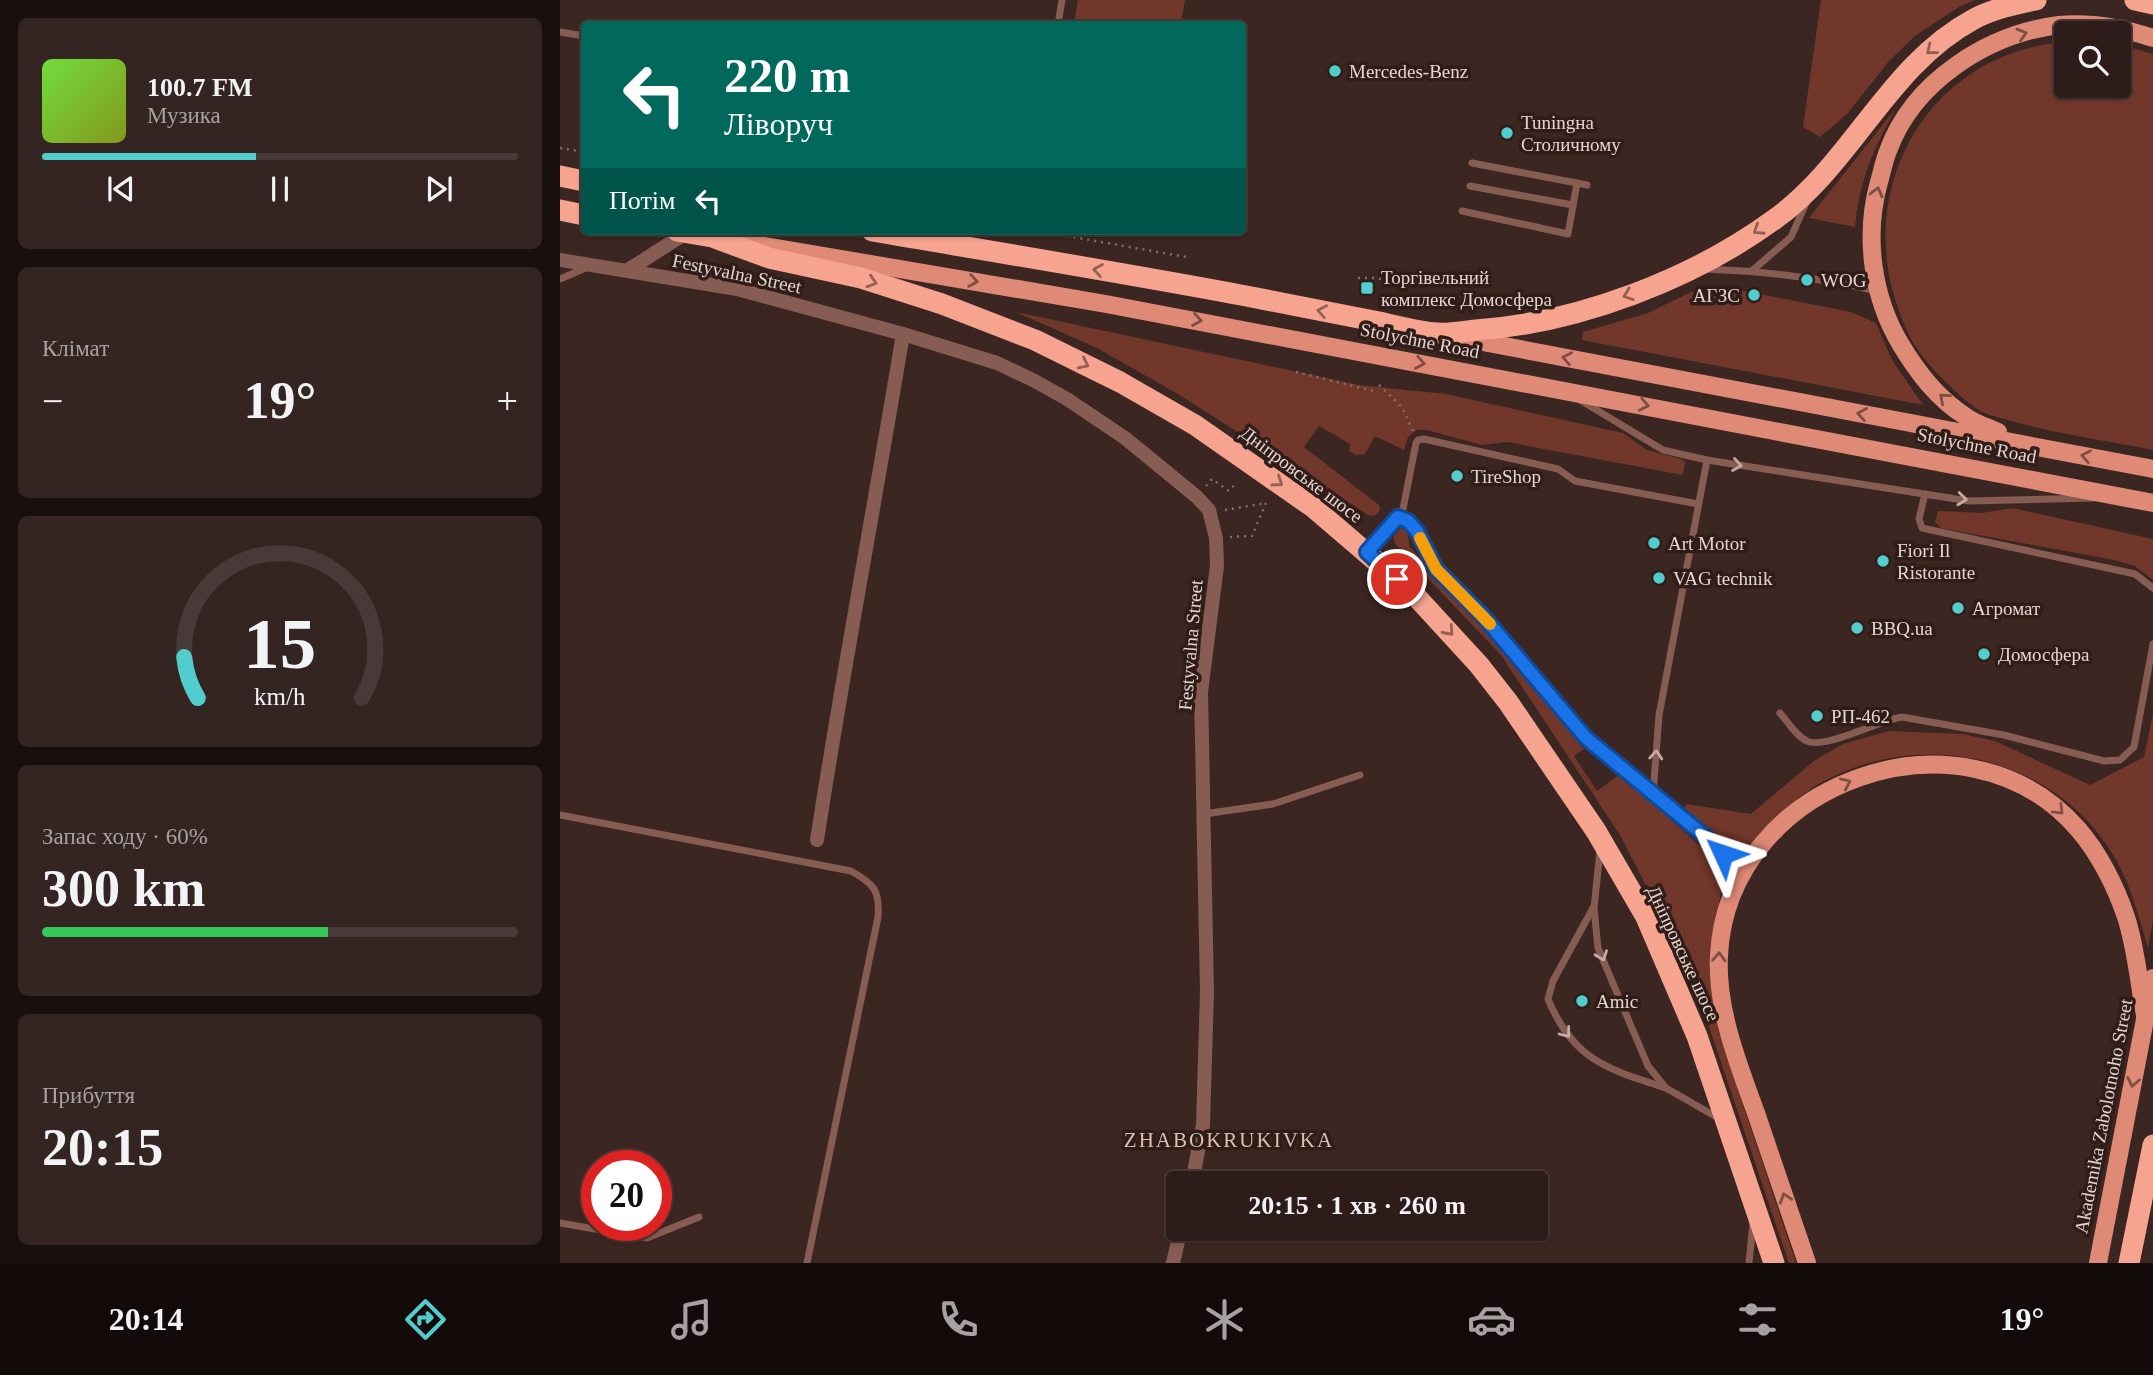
<!DOCTYPE html>
<html lang="uk">
<meta charset="utf-8">
<style>
:root{--surface:#2d1c19;--page:#352522;--text:#f1f3f6;--muted:#a7a1a2;--line:#483a38;--accent:#52cdce}
body{margin:0;font-family:Georgia,serif;background:var(--page);color:var(--text);height:100vh;display:flex;flex-direction:column;font-size:26px;white-space:nowrap}
*{box-sizing:border-box;margin:0}
p{font-size:23px;color:var(--muted)}
.icon{flex:none;width:38px;height:38px;fill:none;stroke:currentColor;stroke-width:2;stroke-linecap:round;stroke-linejoin:round}
.map{position:relative;flex:1;overflow:hidden}
.panel{display:flex;flex-direction:column;gap:18px;padding:18px;background:#190f0e;width:560px}
.panel>*{flex:none}
.guide{position:absolute;left:21px;top:21px;width:665px;height:214px;border-radius:7px;box-shadow:0 2px 5px #0004,0 0 0 2px var(--line);background:#00695c;color:#fff;overflow:hidden}
.controls{position:absolute;left:1494px;top:21px;display:grid;gap:14px}
.controls a{display:grid;place-items:center;width:77px;height:77px;border-radius:7px;background:var(--surface);box-shadow:0 2px 5px #0004,0 0 0 2px var(--line);font-size:35px}
.speed{position:absolute;left:21px;top:1150px;display:flex;gap:14px;font-size:35px;font-weight:700;text-align:center}
.speed>*{display:grid;place-content:center;width:91px;height:91px;border-radius:50%;background:var(--surface);box-shadow:0 2px 5px #0004,0 0 0 2px var(--line);line-height:1}
.speed .limit{border:10px solid #d22;background:#fff;color:#111}
.pin{position:absolute;display:grid;place-items:center;width:60px;height:60px;color:#fff;margin:-30px;border:4px solid #fff;border-radius:50%;box-shadow:0 2px 7px #0007}
.me{position:absolute;width:77px;margin:-38px;rotate:312deg;stroke-linejoin:round;filter:drop-shadow(0 0 5px #0008)}
.turn{display:flex;align-items:center;gap:24px;height:147px;padding:0 28px;font-size:32px}
.turn .icon{width:91px;height:91px;stroke-width:2.5}
.turn b{display:block;font-size:49px;line-height:60px}
.then{display:flex;align-items:center;height:66px;padding:0 28px;background:#0003;gap:14px;font-size:26px}
.big{font-size:52px;font-weight:700;line-height:1.1}
.panel .card{flex:1;display:flex;flex-direction:column;justify-content:center;gap:10px;min-width:0;padding:0 24px;border-radius:10px;background:var(--page)}
.panel .dial{align-items:center;gap:0}
.dial svg{height:182px;overflow:visible;fill:none;stroke:var(--line);stroke-width:7;stroke-linecap:round;text-anchor:middle}
.dial text{fill:var(--text);stroke:none}
.song{display:flex;align-items:center;gap:21px}
.cover{width:84px;height:84px;border-radius:10px;background:linear-gradient(135deg,hsl(100 70% 55%),hsl(70 70% 35%))}
.played{height:7px;border-radius:4px;background:linear-gradient(90deg,var(--accent) 45%,var(--line) 45%)}
.keys{display:flex;justify-content:space-around;direction:ltr}
.heat{display:flex;justify-content:space-between;align-items:center;font-size:38px;direction:ltr}
.charge{height:10px;border-radius:5px;background:linear-gradient(90deg,#34c759 60%,var(--line) 0)}
.trip{position:absolute;left:606px;top:1171px;width:382px;height:70px;border-radius:7px;background:var(--surface);box-shadow:0 2px 5px #0004,0 0 0 2px var(--line);font-weight:700;line-height:70px;text-align:center}
.menu{display:flex;height:112px;justify-content:space-around;align-items:center;background:#120b0a;color:var(--muted)}
.menu .icon{width:49px;height:49px}
.menu .selected{color:var(--accent)}
.menu b{font-size:32px;color:var(--text)}
main{display:flex;flex:1;min-height:0}
.map>svg:first-child{display:block}
</style>
<main>
<section class="panel">
<div class="card">
<div class="song"><i class="cover"></i><div><b>100.7 FM</b><p>Музика</p></div></div>
<div class="played"></div>
<div class="keys"><svg class="icon" aria-label="previous" viewBox="0 0 24 24"><path d="M18 5L8 12l10 7zM5 5v14"/></svg><svg class="icon" aria-label="pause" viewBox="0 0 24 24"><path d="M8 5v14M16 5v14"/></svg><svg class="icon" aria-label="next" viewBox="0 0 24 24"><path d="M6 5l10 7-10 7zM19 5v14"/></svg></div>
</div>
<div class="card"><p>Клімат</p>
<div class="heat"><a>−</a><b class="big">19°</b><a>+</a></div>
</div>
<div class="card dial"><svg viewBox="0 0 100 80">
<path d="M14 69A42 42 0 1 1 86 69"/>
<path d="M14 69A42 42 0 0 1 8 51" stroke="#52cdce"/>
<text x="50" y="56" font-size="32" font-weight="700">15</text>
<text x="50" y="72" font-size="11">km/h</text>
</svg></div>
<div class="card"><p>Запас ходу · 60%</p><b class="big">300 km</b><div class="charge"></div></div>
<div class="card"><p>Прибуття</p><b class="big">20:15</b></div>
</section>
<div class="map">
<svg width="1593" height="1263" viewBox="0 0 1593 1263">
<rect width="100%" height="100%" fill="#3c2621"/>
<!-- green -->
<g fill="#71372b">
<path d="M 518,0 L 625,0 L 621,24 L 514,24 Z"/>
<path d="M 1261,0 L 1415,0 L 1399,7 L 1355,36 L 1329,61 L 1287,114 L 1260,137 L 1243,127 Z"/>
<path d="M 1507,42 L 1507,86 L 1559,86 L 1559,44 L 1593,54 L 1593,450 C 1548,441 1502,435 1458,423 C 1446,419 1433,417 1422,412 C 1406,403 1391,387 1378,374 C 1355,350 1346,333 1336,302 C 1296,179 1375,50 1507,42 Z"/>
<path d="M 1336,108 C 1314,148 1299,181 1295,227 L 1249,218 Z"/>
<path d="M 1160,286 L 1291,312 L 1316,323 L 1332,360 L 1363,405 L 1022,340 L 1023,332 L 1088,313 L 1131,292 Z"/>
<path d="M 456,312 L 799,385 L 886,394 L 1063,433 L 1087,450 L 1121,459 L 1125,462 L 1123,475 L 947,442 L 922,445 L 867,430 L 857,430 L 848,437 L 844,450 L 815,436 L 805,454 L 796,455 L 789,451 L 790,444 L 759,426 L 744,447 L 819,505 L 820,510 L 816,515 L 810,516 L 618,394 L 537,348 Z"/>
<path d="M 1453,508 L 1593,539 L 1593,580 L 1575,566 L 1554,560 L 1381,528 L 1375,522 L 1378,511 L 1422,513 Z"/>
<path d="M 841,528 L 848,530 L 849,546 L 945,645 L 1024,749 L 1014,756 L 1037,791 L 1060,774 L 1158,862 C 1167,892 1153,923 1151,954 C 1150,979 1155,1005 1158,1030 L 1236,1263 L 1229,1263 L 1140,1000 L 1122,956 L 1060,835 L 941,655 L 835,544 L 833,537 Z"/>
<path d="M 1593,713 L 1593,920 L 1588,948 C 1579,918 1571,885 1555,858 C 1494,754 1359,726 1257,785 C 1226,804 1203,832 1180,859 L 1124,810 L 1126,804 L 1191,814 L 1254,761 L 1283,744 L 1329,731 L 1402,734 L 1435,741 L 1530,785 L 1584,757 Z"/>
</g>
<g fill="none" stroke-linecap="round" stroke-linejoin="round">
<!-- path -->
<g stroke="#826f6b" stroke-width="2.5" stroke-dasharray="2 5" stroke-linecap="butt">
<path d="M 0,148 L 24,152"/>
<path d="M 479,231 L 626,257"/>
<path d="M 798,278 L 816,278 L 840,283"/>
<path d="M 736,372 L 818,392"/>
<path d="M 819,385 L 842,407 L 853,431"/>
<path d="M 646,486 L 652,479 L 669,491 L 677,482"/>
<path d="M 665,510 L 706,503"/>
<path d="M 670,537 L 692,536 L 706,503"/>
</g>
<!-- lane -->
<g stroke="#865c53" stroke-width="7">
<path d="M 498,24 L 502,0"/>
<path d="M 0,32 L 24,36"/>
<path d="M 912,163 L 1027,185"/>
<path d="M 910,186 L 1013,205"/>
<path d="M 902,211 L 1008,234 L 1017,183"/>
<path d="M 1145,269 C 1203,271 1260,278 1317,291"/>
<path d="M 1193,270 L 1231,237 L 1247,201"/>
<path d="M 0,279 L 28,267"/>
<path d="M 1020,400 L 1103,450 L 1147,460 L 1409,501 L 1532,498"/>
<path d="M 1147,460 L 1099,715 L 1093,795 L 1159,848 L 1167,867 L 1168,894"/>
<path d="M 1365,494 L 1359,519 L 1362,528 L 1575,574 L 1593,588"/>
<path d="M 838,517 L 848,521 L 857,531 L 876,569 L 923,616 L 1025,738 L 1093,795"/>
<path d="M 808,551 L 843,509 L 856,443 L 858,440 L 864,439 L 998,469 L 1015,481 L 1138,504"/>
<path d="M 1220,713 C 1228,722 1236,736 1247,741 C 1264,750 1320,720 1342,717 L 1444,735 L 1544,761 L 1560,760 L 1574,747 L 1593,644"/>
<path d="M 644,814 L 713,804 L 800,775"/>
<path d="M 0,815 L 291,871 C 314,884 320,890 318,917 L 247,1263"/>
<path d="M 1040,851 L 1034,908 L 1038,948 L 1088,1066 L 1106,1088 L 1160,1119"/>
<path d="M 1033,908 L 993,981 L 988,999 C 1013,1060 1047,1069 1106,1088"/>
<path d="M 0,1223 L 87,1238 L 139,1217"/>
<path d="M 1189,1263 L 1193,1223"/>
</g>
<!-- street -->
<g stroke="#865c53" stroke-width="14">
<path d="M 0,260 L 177,289 L 343,334 L 437,363 L 473,380 L 507,399 L 565,438 L 637,497 L 649,510 L 656,538 L 657,566 L 641,692 L 647,992 L 643,1125 L 632,1183"/>
<path d="M 68,270 L 126,233"/>
<path d="M 257,840 C 283,671 315,503 343,334"/>
<path d="M 613,1263 L 621,1228"/>
</g>
<!-- primary -->
<g stroke="#df8a77" stroke-width="18">
<path d="M 187,243 L 546,304 L 1593,503"/>
<path d="M 891,336 L 1593,469"/>
<path d="M 1438,432 C 1427,427 1414,423 1405,416 C 1377,398 1358,373 1341,345 C 1312,297 1304,236 1319,182 C 1322,172 1324,161 1328,151 C 1353,82 1427,34 1499,25 C 1530,22 1563,28 1593,38"/>
<path d="M 1247,1263 C 1230,1213 1213,1163 1196,1113 C 1178,1063 1156,1009 1159,955 C 1168,781 1404,698 1518,829 C 1539,853 1556,887 1566,917 C 1576,947 1579,984 1585,1015"/>
<path d="M 1538,1263 L 1593,978"/>
</g>
<!-- highway -->
<g stroke="#f6a390" stroke-width="21">
<path d="M 1575,0 L 1593,4"/>
<path d="M 0,176 L 24,181"/>
<path d="M 0,210 L 24,215"/>
<path d="M 117,231 L 152,237 L 209,258 L 301,278 L 382,304 L 475,340 L 560,382 L 635,425 L 754,508 L 852,592 L 919,665 L 948,702 L 1036,831 L 1086,917 L 1137,1036 L 1214,1263"/>
<path d="M 312,231 C 435,252 558,272 681,295 C 725,304 770,312 814,321 C 835,325 857,332 877,333 C 890,334 904,331 916,330 C 1018,323 1133,279 1215,219 C 1293,163 1328,65 1414,19 C 1432,9 1455,4 1476,0"/>
<path d="M 1569,1263 L 1593,1145"/>
</g>
</g>
<!-- one-way arrows -->
<defs><path id="oneway-chevron" d="M-2-3.5L2.5 0L-2 3.5" fill="none" stroke-width="1.6" stroke-linecap="round" stroke-linejoin="round" transform="scale(1.75)"/></defs>
<g stroke="#7f4e43">
<use href="#oneway-chevron" transform="translate(1462 34) rotate(-16)"/>
<use href="#oneway-chevron" transform="translate(1317 192) rotate(-76)"/>
<use href="#oneway-chevron" transform="translate(413 281) rotate(10)"/>
<use href="#oneway-chevron" transform="translate(637 320) rotate(10)"/>
<use href="#oneway-chevron" transform="translate(1007 358) rotate(-169)"/>
<use href="#oneway-chevron" transform="translate(860 363) rotate(11)"/>
<use href="#oneway-chevron" transform="translate(1384 398) rotate(-139)"/>
<use href="#oneway-chevron" transform="translate(1084 405) rotate(11)"/>
<use href="#oneway-chevron" transform="translate(1302 414) rotate(-170)"/>
<use href="#oneway-chevron" transform="translate(1526 456) rotate(-169)"/>
<use href="#oneway-chevron" transform="translate(1286 783) rotate(-24)"/>
<use href="#oneway-chevron" transform="translate(1499 810) rotate(45)"/>
<use href="#oneway-chevron" transform="translate(1159 957) rotate(-87)"/>
<use href="#oneway-chevron" transform="translate(1573 1082) rotate(101)"/>
<use href="#oneway-chevron" transform="translate(1225 1198) rotate(-109)"/>
</g>
<g stroke="#946054">
<use href="#oneway-chevron" transform="translate(1371 50) rotate(141)"/>
<use href="#oneway-chevron" transform="translate(1198 230) rotate(147)"/>
<use href="#oneway-chevron" transform="translate(538 270) rotate(-170)"/>
<use href="#oneway-chevron" transform="translate(312 282) rotate(17)"/>
<use href="#oneway-chevron" transform="translate(1068 295) rotate(160)"/>
<use href="#oneway-chevron" transform="translate(762 311) rotate(-169)"/>
<use href="#oneway-chevron" transform="translate(524 364) rotate(26)"/>
<use href="#oneway-chevron" transform="translate(718 482) rotate(35)"/>
<use href="#oneway-chevron" transform="translate(889 631) rotate(48)"/>
</g>
<g stroke="#c3aba6">
<use href="#oneway-chevron" transform="translate(1177 465) rotate(9)"/>
<use href="#oneway-chevron" transform="translate(1402 499) rotate(6)"/>
<use href="#oneway-chevron" transform="translate(1096 755) rotate(-86)"/>
<use href="#oneway-chevron" transform="translate(1042 956) rotate(70)"/>
<use href="#oneway-chevron" transform="translate(1006 1033) rotate(52)"/>
</g>
<g fill="none" stroke-linecap="round" stroke-linejoin="round">
<defs>
<path id="route" d="M 837,579 L 807,552 L 838,517 L 848,521 L 857,531 L 876,569 L 923,616 L 1026,738 L 1159,848 L 1163,854"/>
</defs>
<!-- route casing -->
<use href="#route" stroke="#114b97" stroke-width="18"/>
<!-- route -->
<use href="#route" stroke="#1a73e8" stroke-width="12"/>
<!-- slow -->
<path stroke="#f59e0b" stroke-width="12" d="M 860,538 L 876,569 L 930,624"/>
</g>
<!-- markers -->
<g fill="#52cdce" stroke="#311d18" stroke-width="2.5">
<circle cx="775" cy="71" r="7"/>
<circle cx="947" cy="133" r="7"/>
<circle cx="1247" cy="280" r="7"/>
<rect x="800" y="281" width="14" height="14" rx="3.5"/>
<circle cx="1194" cy="295" r="7"/>
<circle cx="897" cy="476" r="7"/>
<circle cx="1094" cy="543" r="7"/>
<circle cx="1323" cy="561" r="7"/>
<circle cx="1099" cy="578" r="7"/>
<circle cx="1398" cy="608" r="7"/>
<circle cx="1297" cy="628" r="7"/>
<circle cx="1424" cy="654" r="7"/>
<circle cx="1257" cy="716" r="7"/>
<circle cx="1022" cy="1001" r="7"/>
</g>
<g text-anchor="middle" stroke-width="7" stroke-linejoin="round" paint-order="stroke">
<!-- poi labels -->
<g font-size="19" fill="#e4d5d2" stroke="#311d18" text-anchor="start">
<text x="789" y="78">Mercedes-Benz</text>
<text x="961" y="129">Tuningна<tspan x="961" dy="22">Столичному</tspan></text>
<text x="821" y="284">Торгівельний<tspan x="821" dy="22">комплекс Домосфера</tspan></text>
<text x="1261" y="287">WOG</text>
<text x="1180" y="302" text-anchor="end">АГЗС</text>
<text x="911" y="483">TireShop</text>
<text x="1108" y="550">Art Motor</text>
<text x="1337" y="557">Fiori Il<tspan x="1337" dy="22">Ristorante</tspan></text>
<text x="1113" y="585">VAG technik</text>
<text x="1412" y="615">Агромат</text>
<text x="1311" y="635">BBQ.ua</text>
<text x="1438" y="661">Домосфера</text>
<text x="1271" y="723">РП-462</text>
<text x="1036" y="1008">Amic</text>
</g>
<!-- street labels -->
<g font-size="19" fill="#e4d5d2" stroke="#311d18">
<text transform="translate(177 273) rotate(12)" y="7">Festyvalna Street</text>
<text transform="translate(860 340) rotate(11)" y="7">Stolychne Road</text>
<text transform="translate(1417 445) rotate(11)" y="7">Stolychne Road</text>
<text transform="translate(742 474) rotate(37)" y="7">Дніпровське шосе</text>
<text transform="translate(630 645) rotate(-85)" y="7">Festyvalna Street</text>
<text transform="translate(1124 953) rotate(65)" y="7">Дніпровське шосе</text>
<text transform="translate(1543 1116) rotate(-79)" y="7">Akademika Zabolotnoho Street</text>
</g>
<!-- neighbourhood labels -->
<g font-size="21" letter-spacing="2" fill="#dbbfb8" stroke="#311d18">
<text x="669" y="1147">ZHABOKRUKIVKA</text>
</g>
</g>
</svg>
<div class="controls">
<a><svg class="icon" aria-label="search" viewBox="0 0 24 24"><circle cx="10" cy="10" r="6"/><path d="M15 15l6 6"/></svg></a>
</div>
<div class="speed"><div class="limit">20</div></div>
<div class="pin" style="left:837px;top:579px;background:#d93025"><svg class="icon" aria-label="arrive" viewBox="0 0 24 24"><path d="M6 21V4h12l-3 4 3 4H6"/></svg></div>
<svg class="me" style="left:1163px;top:854px" viewBox="-20 -20 40 40"><path d="M0-17L14 15 0 8-14 15z" fill="#1a73e8" stroke="#fff" stroke-width="4"/></svg>
<div class="trip">20:15 · 1 хв · 260 m</div>
<div class="guide">
<div class="turn"><svg class="icon" aria-label="left" viewBox="0 0 24 24"><path d="M17 20v-9H6M10 6l-5 5 5 5"/></svg><div><b>220 m</b>Ліворуч</div></div>
<div class="then">Потім<svg class="icon" aria-label="left" viewBox="0 0 24 24"><path d="M17 20v-9H6M10 6l-5 5 5 5"/></svg></div>
</div>
</div>
</main>
<nav class="menu">
<b>20:14</b>
<svg class="icon selected" aria-label="directions" viewBox="0 0 24 24"><path d="M12 3l9 9-9 9-9-9zM9 14v-3h6M13 9l2 2-2 2"/></svg>
<svg class="icon" aria-label="music" viewBox="0 0 24 24"><path d="M9 18V5l10-2v13"/><circle cx="6" cy="18" r="3"/><circle cx="16" cy="16" r="3"/></svg>
<svg class="icon" aria-label="phone" viewBox="0 0 24 24"><path d="M5 4h4l2 5-3 2q2 4 5 5l2-3 5 2v4C11 20 4 13 5 4z"/></svg>
<svg class="icon" aria-label="climate" viewBox="0 0 24 24"><path d="M12 3v18M4 7l16 10M4 17L20 7"/></svg>
<svg class="icon" aria-label="car" viewBox="0 0 24 24"><path d="M5 17H2v-5l4-1 3-4h7l3 4 3 1v5h-3M9 17h6M6 11h13"/><circle cx="7" cy="17" r="2"/><circle cx="17" cy="17" r="2"/></svg>
<svg class="icon" aria-label="filters" viewBox="0 0 24 24"><path d="M4 7h16M4 17h16"/><circle cx="9" cy="7" r="2"/><circle cx="15" cy="17" r="2"/></svg>
<b>19°</b>
</nav>
